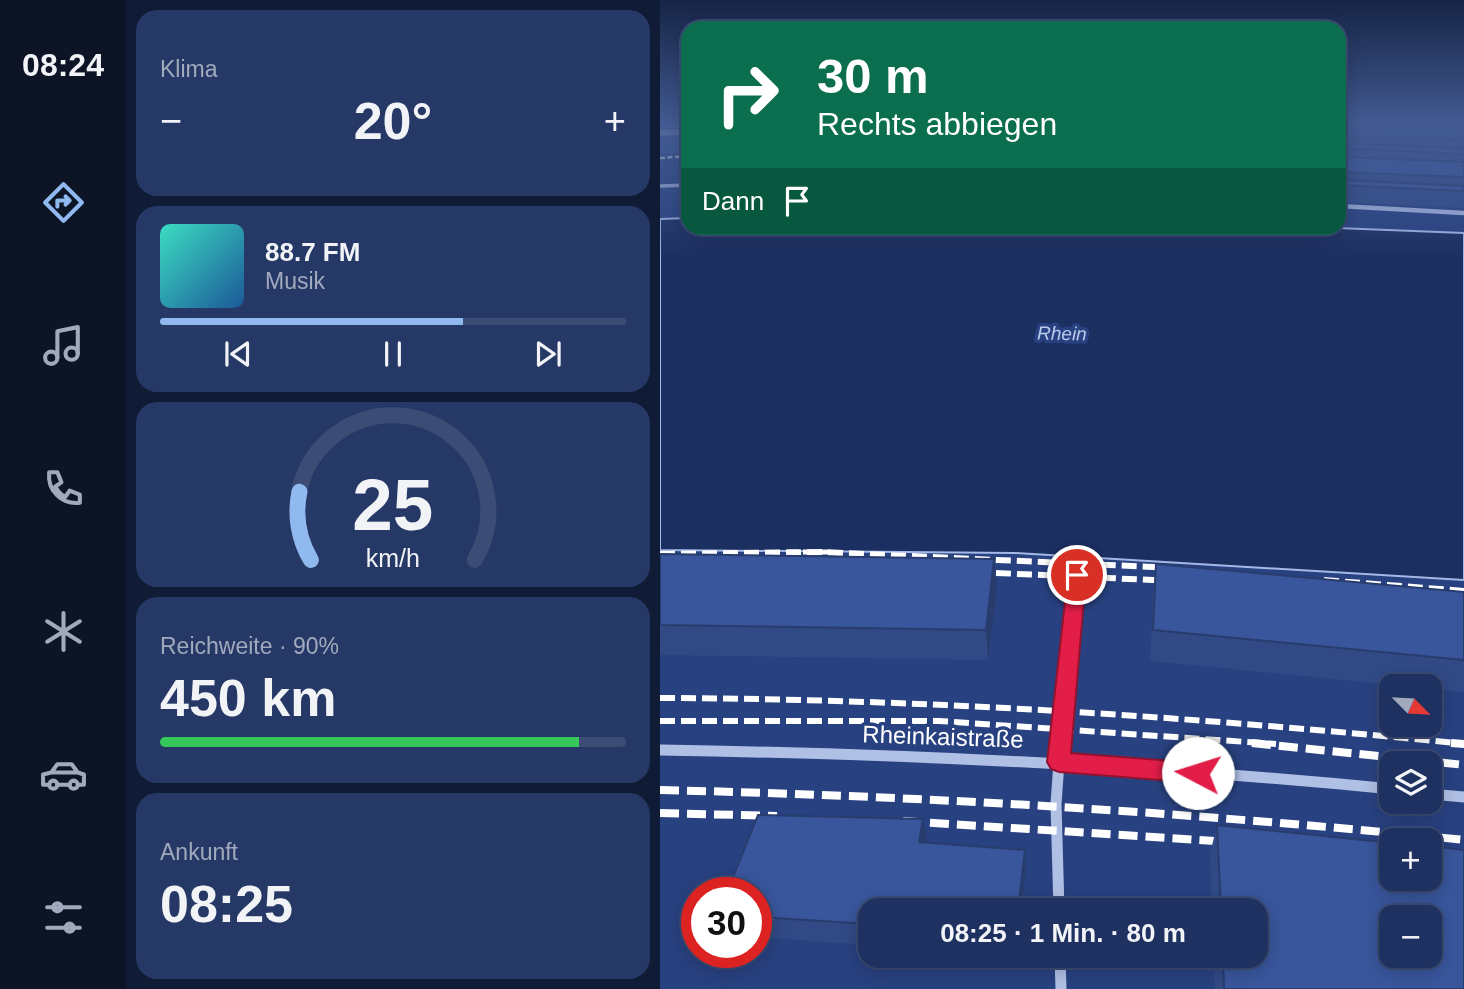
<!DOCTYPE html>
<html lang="de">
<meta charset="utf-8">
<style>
:root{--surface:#1e3160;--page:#263966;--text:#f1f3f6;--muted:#a1a9bd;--line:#3c4c75;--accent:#90b9f0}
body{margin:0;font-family:Arial,sans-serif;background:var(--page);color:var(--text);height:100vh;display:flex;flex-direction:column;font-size:26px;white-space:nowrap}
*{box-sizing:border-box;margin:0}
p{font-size:23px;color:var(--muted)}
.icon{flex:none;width:38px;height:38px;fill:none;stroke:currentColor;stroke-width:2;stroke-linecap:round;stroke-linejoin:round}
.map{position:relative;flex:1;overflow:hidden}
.drawer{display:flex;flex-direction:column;gap:10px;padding:10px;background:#101b35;width:534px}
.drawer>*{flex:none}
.top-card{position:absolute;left:21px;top:21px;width:665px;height:214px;border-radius:21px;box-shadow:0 4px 18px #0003,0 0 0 2px var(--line);background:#0b6e4f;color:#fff;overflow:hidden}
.needle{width:46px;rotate:114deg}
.controls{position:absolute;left:719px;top:674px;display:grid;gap:14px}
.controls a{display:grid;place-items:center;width:63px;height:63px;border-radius:14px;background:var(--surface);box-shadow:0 4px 18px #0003,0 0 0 2px var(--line);font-size:35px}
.speed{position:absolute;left:21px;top:877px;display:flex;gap:14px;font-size:35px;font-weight:700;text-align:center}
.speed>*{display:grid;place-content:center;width:91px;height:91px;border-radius:50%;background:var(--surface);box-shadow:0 4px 18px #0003,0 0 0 2px var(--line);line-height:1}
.speed .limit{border:10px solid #d22;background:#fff;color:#111}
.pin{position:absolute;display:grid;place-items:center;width:60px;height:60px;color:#fff;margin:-30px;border:4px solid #fff;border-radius:50%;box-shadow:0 2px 7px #0007}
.me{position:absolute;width:77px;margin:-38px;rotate:275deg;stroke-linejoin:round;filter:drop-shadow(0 0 5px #0008)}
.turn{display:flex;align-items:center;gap:24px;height:147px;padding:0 21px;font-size:32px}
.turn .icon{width:91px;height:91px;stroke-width:2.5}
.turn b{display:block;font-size:49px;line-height:60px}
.then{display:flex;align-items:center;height:66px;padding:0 21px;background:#0003;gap:14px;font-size:26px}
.big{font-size:52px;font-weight:600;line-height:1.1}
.drawer .card{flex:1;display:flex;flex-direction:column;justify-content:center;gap:10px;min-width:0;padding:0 24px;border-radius:21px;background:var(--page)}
.drawer .dial{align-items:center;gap:0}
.dial svg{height:182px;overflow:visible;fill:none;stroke:var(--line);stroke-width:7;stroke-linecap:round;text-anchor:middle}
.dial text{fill:var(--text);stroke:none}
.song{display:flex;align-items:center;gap:21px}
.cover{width:84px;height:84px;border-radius:10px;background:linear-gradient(135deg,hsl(170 70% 55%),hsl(210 70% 35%))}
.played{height:7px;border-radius:4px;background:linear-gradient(90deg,var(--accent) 65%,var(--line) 65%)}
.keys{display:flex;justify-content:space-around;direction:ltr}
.heat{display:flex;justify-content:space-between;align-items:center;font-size:38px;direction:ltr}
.charge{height:10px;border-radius:5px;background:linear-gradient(90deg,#34c759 90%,var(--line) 0)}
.trip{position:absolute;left:198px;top:898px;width:410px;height:70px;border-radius:21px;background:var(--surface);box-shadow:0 4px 18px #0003,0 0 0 2px var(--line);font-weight:600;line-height:70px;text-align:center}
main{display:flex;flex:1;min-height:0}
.tabs{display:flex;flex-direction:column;width:126px;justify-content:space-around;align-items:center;background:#0c1426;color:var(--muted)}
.tabs .icon{width:49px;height:49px}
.tabs .on{color:var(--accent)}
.tabs b{font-size:32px;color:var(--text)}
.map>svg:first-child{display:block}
</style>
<main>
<nav class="tabs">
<b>08:24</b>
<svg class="icon on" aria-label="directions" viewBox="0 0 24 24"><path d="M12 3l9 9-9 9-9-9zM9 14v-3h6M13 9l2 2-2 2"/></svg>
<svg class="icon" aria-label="music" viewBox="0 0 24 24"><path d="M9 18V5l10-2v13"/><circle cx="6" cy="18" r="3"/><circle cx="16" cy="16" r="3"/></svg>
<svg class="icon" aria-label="phone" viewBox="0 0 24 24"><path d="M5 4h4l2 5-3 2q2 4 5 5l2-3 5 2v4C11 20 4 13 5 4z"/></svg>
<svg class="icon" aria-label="climate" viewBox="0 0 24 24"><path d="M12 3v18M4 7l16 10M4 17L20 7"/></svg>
<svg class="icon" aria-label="car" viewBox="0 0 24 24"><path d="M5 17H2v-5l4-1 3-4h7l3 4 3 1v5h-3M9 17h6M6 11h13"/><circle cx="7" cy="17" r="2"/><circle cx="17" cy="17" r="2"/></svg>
<svg class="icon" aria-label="filters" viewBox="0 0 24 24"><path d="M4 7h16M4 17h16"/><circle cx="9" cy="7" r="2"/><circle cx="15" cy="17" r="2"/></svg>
</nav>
<section class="drawer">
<div class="card"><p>Klima</p>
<div class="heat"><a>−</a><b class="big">20°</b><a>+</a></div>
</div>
<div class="card">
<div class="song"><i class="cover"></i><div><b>88.7 FM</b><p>Musik</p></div></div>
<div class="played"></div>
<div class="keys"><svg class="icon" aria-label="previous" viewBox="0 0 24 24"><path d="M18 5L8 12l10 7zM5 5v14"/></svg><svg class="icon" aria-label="pause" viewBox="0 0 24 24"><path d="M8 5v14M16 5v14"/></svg><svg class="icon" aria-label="next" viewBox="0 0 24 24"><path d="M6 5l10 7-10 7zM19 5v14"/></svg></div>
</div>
<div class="card dial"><svg viewBox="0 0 100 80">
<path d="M14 69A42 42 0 1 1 86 69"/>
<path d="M14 69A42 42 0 0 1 9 39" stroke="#90b9f0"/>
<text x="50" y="56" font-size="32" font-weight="700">25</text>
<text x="50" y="72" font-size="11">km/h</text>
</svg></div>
<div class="card"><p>Reichweite · 90%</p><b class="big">450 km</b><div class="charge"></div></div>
<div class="card"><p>Ankunft</p><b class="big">08:25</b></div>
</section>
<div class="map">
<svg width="805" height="989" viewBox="0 0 805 989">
<rect width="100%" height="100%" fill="#284180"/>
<!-- green -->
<path fill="#335197" d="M 28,136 L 28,153 L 0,154 L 0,137 Z"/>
<!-- water -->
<path fill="#1c2f61" stroke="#a5b9e6" stroke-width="2" d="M 28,218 L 28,228 L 677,228 L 804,233 L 804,580 L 355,553 L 0,550 L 0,219 Z"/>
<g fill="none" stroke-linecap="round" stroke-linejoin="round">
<!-- service-far1 -->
<path stroke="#b0c0e5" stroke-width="6" d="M 401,744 L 417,575"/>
<!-- service -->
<path stroke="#b0c0e5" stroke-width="8" d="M 399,762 L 401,743"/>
<!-- minor-far2 -->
<path stroke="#b0c0e5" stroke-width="3.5" d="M 0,186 L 28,185"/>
<!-- minor-far1 -->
<path stroke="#b0c0e5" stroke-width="4.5" d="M 679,206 L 805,213"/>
<!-- minor -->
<g stroke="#b0c0e5" stroke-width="11">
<path d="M 0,750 C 245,754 488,765 732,789"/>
<path d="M 399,762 L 396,804 L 399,910"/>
<path d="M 770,794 L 805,797"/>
<path d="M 400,956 L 401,989"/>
</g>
<!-- primary -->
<rect fill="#f0f3fd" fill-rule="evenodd" x="0" y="129" width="28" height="4"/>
<!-- trunk -->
<path fill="#f8f9fe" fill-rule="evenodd" d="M 28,130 L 28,134 L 0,136 L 0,132 Z"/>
<!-- tram -->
<path stroke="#fff" stroke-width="2" d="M 0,126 L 28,127"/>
<!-- rail-far3 -->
<path stroke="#fff" stroke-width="2.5" stroke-dasharray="5 2.5" stroke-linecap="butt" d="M 0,158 L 28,156"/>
<!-- rail-far2 -->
<path stroke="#fff" stroke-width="5" stroke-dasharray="11 5" stroke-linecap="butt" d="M 127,552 L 172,552"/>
<!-- rail-far1 -->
<g stroke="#fff" stroke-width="6" stroke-dasharray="15 6" stroke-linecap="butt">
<path d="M 0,554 L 162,552 L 514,568"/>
<path d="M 315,572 L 514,581"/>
<path d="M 664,580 L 805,591"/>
<path d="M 0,698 C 269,699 537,717 805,744"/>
<path d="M 0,721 L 279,721 L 616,744"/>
</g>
<!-- rail -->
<g stroke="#fff" stroke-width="8" stroke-dasharray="19 8" stroke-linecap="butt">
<path d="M 592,743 L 805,765"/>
<path d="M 791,743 L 805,744"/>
<path d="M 0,790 C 269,796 537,813 805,840"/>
<path d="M 0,813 L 117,816"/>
<path d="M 243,821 L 571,842"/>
</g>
</g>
<!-- wall -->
<g fill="#314a86">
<path d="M 679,121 L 804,121 L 804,208 L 679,202 Z"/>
<path d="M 0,554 L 337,589 L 328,660 L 0,655 Z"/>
<path d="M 496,564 L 804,592 L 804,692 L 770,689 L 770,686 L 743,686 L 490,661 L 493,595 Z"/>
<path d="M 557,825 L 804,989 L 555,989 L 553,956 L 595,956 L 595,910 L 552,910 L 550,854 Z"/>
<path d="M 267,843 L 366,872 L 362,910 L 210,910 L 210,945 L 96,937 L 96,892 Z"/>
</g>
<!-- shaded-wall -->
<g fill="#283c6d">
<path d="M 334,559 L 337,589 L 328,660 L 326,630 Z"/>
<path d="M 263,819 L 268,842 L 265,864 L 259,842 Z"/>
<path d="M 365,850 L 366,872 L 362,910 L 360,910 L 359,901 Z"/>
</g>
<!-- building -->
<g fill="#39569c" stroke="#283c6d" stroke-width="2" fill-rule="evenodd">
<path d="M 679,121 L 791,121 L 804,135 L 804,140 L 682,135 L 679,137 Z"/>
<path d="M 679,139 L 682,143 L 804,149 L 804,154 L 683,148 L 679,153 Z"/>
<path d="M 679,154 L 682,157 L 804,162 L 804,177 L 679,172 Z"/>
<path d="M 679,178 L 682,180 L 804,186 L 804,191 L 679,185 Z"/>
<path d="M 0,554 L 334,559 L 326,630 L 0,625 Z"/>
<path d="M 496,564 L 804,592 L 804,660 L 493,630 Z"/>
<path d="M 98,815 L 263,819 L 259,842 L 365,850 L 359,901 L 335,899 L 334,910 L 210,910 L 210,924 L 96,917 L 96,892 L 67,892 Z"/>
<path d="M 557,825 L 732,843 L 732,878 L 770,878 L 770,846 L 804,850 L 804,989 L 564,989 L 563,956 L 595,956 L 595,910 L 561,910 ZM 732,917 L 770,917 L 770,956 L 732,956 Z"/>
</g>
<!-- sky -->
<linearGradient id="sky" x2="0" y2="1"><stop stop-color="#162446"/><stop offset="0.47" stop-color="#425a91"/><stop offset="1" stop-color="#425a91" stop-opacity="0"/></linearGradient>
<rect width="805" height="259" fill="url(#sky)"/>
<!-- route -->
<path fill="#e11d48" stroke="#92132f" stroke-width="2" d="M 417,569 L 423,571 L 426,575 L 411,753 L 538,763 L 546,766 L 549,773 L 546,780 L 538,783 L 399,772 L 391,769 L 387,762 L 408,575 L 411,571 Z"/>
<g text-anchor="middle" stroke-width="7" stroke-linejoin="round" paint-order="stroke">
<!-- far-water labels -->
<g font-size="19" font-style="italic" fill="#bbcaed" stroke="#284180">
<text transform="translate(402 333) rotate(1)" y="7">Rhein</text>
</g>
<!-- near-street labels -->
<g font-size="24" fill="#fff" stroke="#284180">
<text transform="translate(283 737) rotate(2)" y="8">Rheinkaistraße</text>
</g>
</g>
</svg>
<div class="controls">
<a><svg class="needle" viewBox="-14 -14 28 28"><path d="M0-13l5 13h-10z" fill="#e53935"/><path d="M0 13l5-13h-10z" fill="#a1a9bd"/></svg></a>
<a><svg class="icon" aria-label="layers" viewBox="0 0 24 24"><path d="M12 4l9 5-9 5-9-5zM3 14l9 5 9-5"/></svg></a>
<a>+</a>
<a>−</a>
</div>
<div class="speed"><div class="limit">30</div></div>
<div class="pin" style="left:417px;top:575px;background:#d93025"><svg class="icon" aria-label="arrive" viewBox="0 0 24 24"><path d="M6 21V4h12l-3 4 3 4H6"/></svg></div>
<svg class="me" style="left:538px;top:773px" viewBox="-20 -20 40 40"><circle r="19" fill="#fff"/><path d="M0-13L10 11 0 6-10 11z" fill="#e11d48"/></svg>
<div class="trip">08:25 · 1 Min. · 80 m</div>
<div class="top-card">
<div class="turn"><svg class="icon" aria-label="right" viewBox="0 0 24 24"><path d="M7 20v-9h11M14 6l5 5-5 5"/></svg><div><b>30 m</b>Rechts abbiegen</div></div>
<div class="then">Dann<svg class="icon" aria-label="arrive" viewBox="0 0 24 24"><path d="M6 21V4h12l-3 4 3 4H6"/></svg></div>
</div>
</div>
</main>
